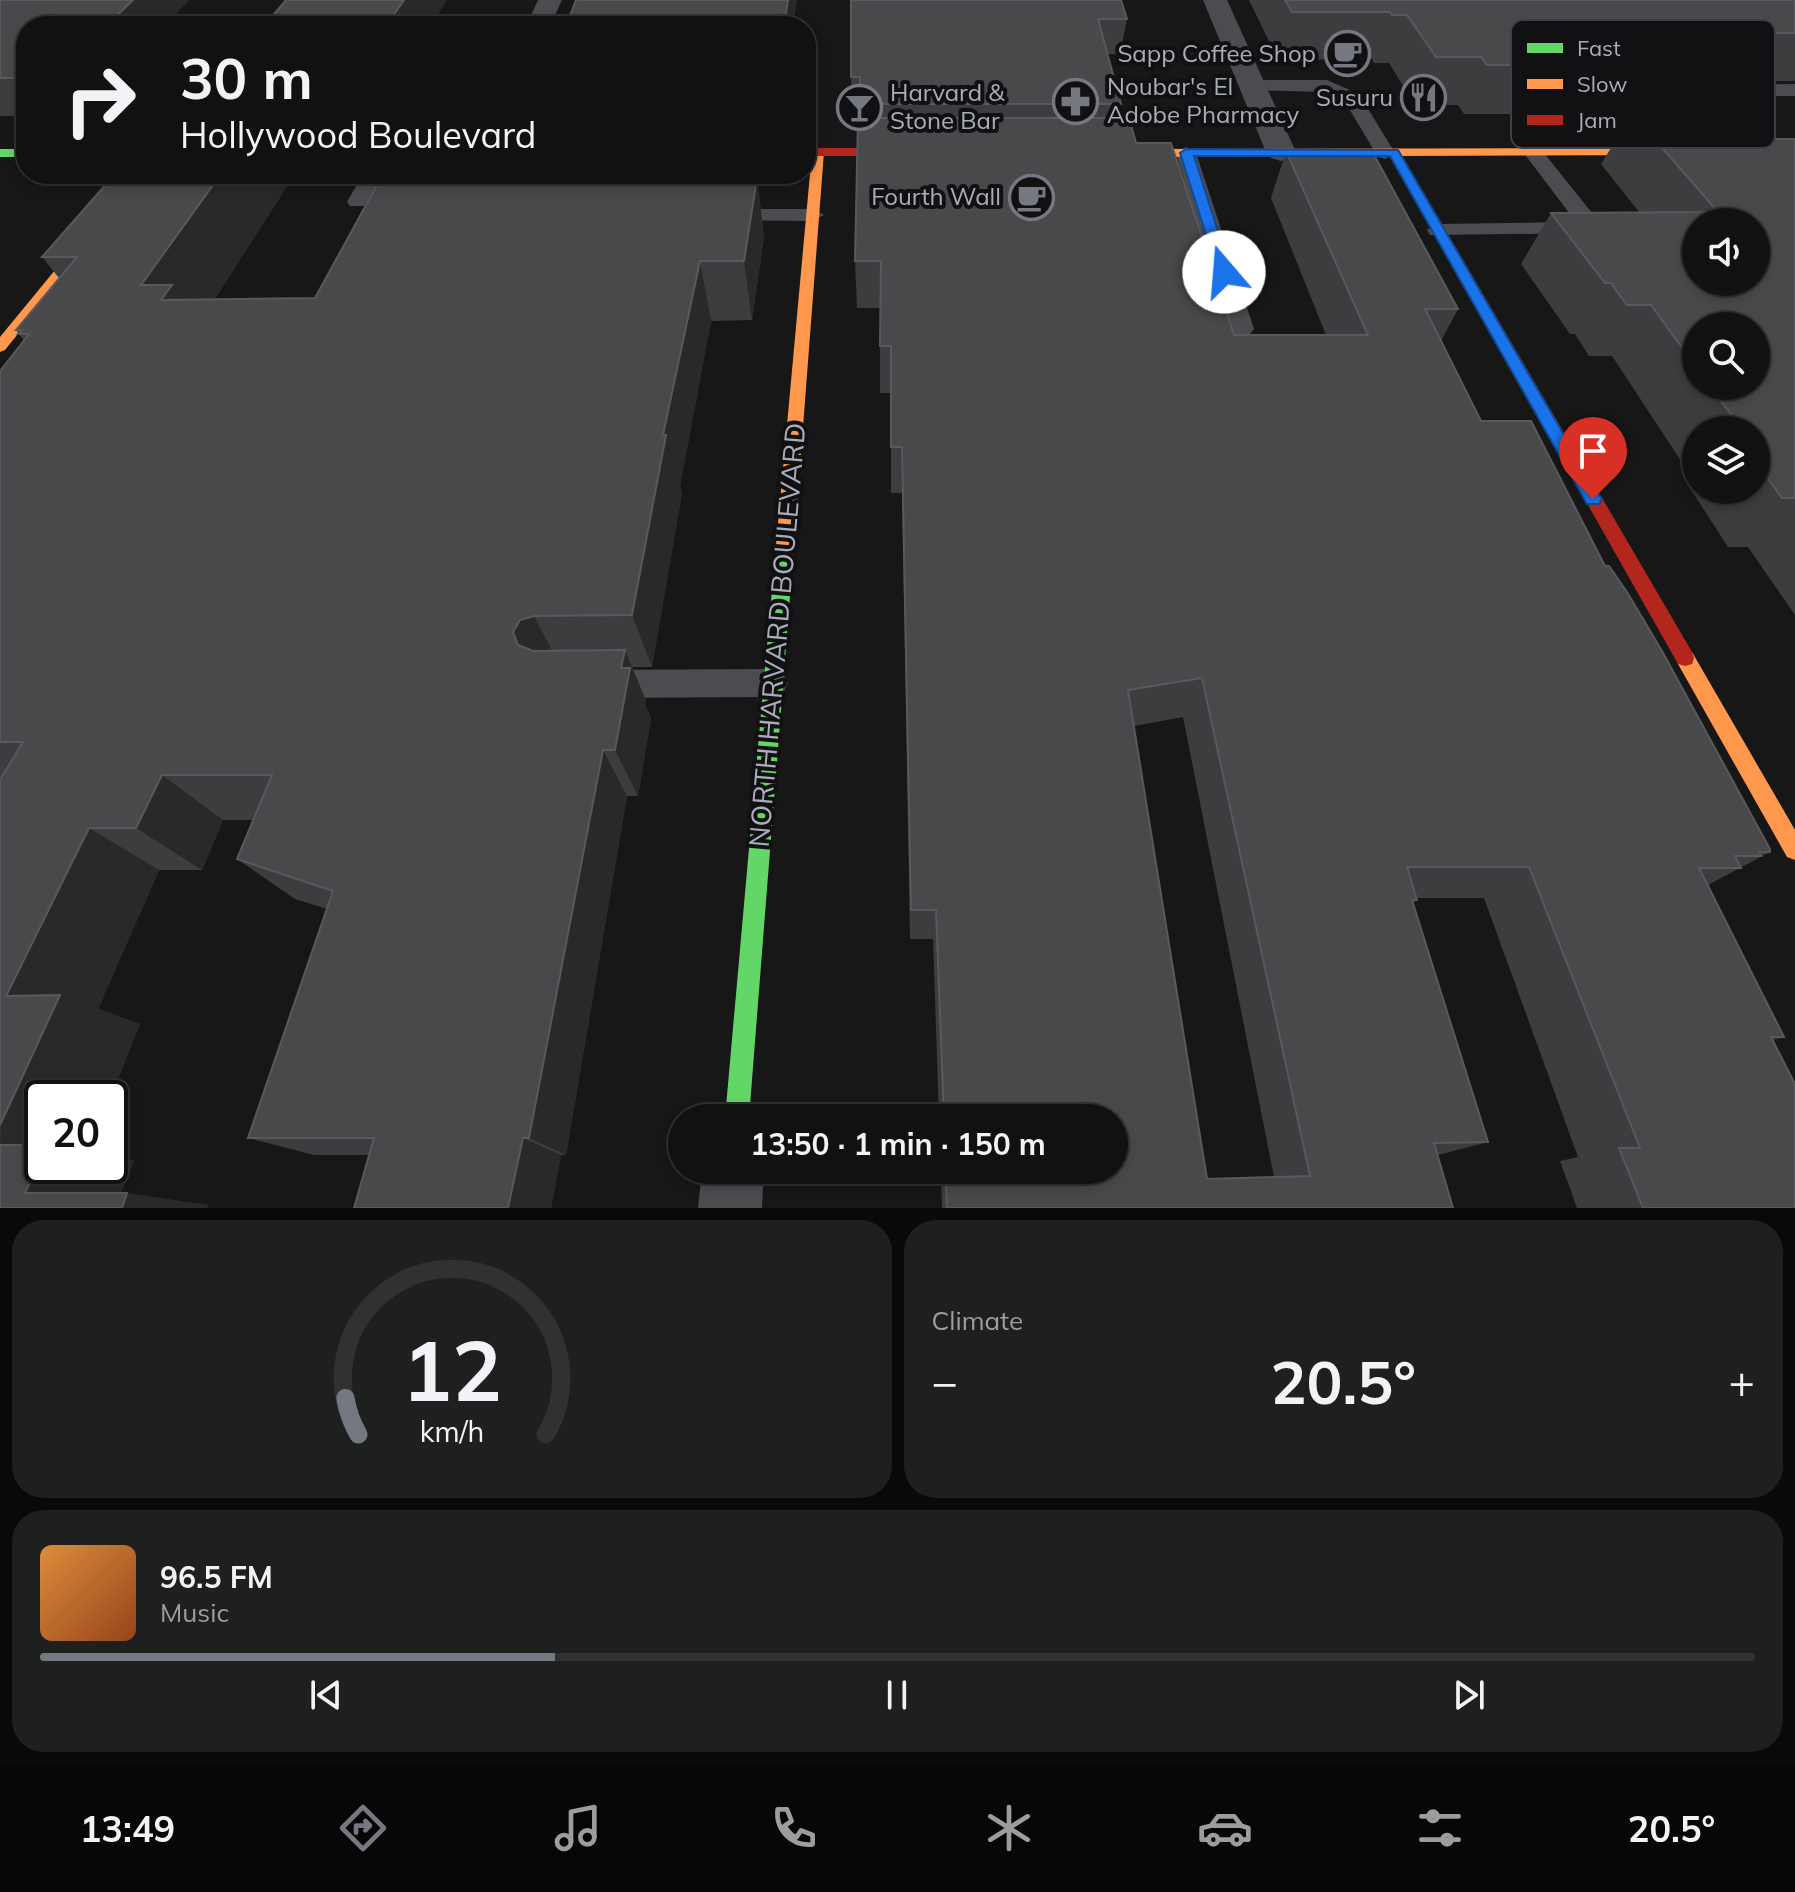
<!DOCTYPE html>
<meta charset="utf-8">
<style>
:root{--surface:#111;--page:#1e1f1f;--text:#f1f3f6;--muted:#9c9d9f;--line:#303131;--accent:#757880}
body{margin:0;font-family:Mulish,sans-serif;background:var(--page);color:var(--text);height:100vh;display:flex;flex-direction:column;font-size:30px;white-space:nowrap}
*{box-sizing:border-box;margin:0}
p{font-size:26px;color:var(--muted)}
.icon{flex:none;width:44px;height:44px;fill:none;stroke:currentColor;stroke-width:2;stroke-linecap:round;stroke-linejoin:round}
.map{position:relative;height:1208px;overflow:hidden}
.sheet{display:flex;flex-direction:column;gap:12px;padding:12px;background:#090909;flex:1}
.sheet>*{flex:none}
.guide{position:absolute;left:16px;top:16px;width:800px;height:168px;border-radius:32px;box-shadow:0 4px 12px #0003,0 0 0 2px var(--line);background:#111;color:var(--text);overflow:hidden}
.fabs{position:absolute;left:1682px;top:208px;display:grid;gap:16px}
.fabs a{display:grid;place-items:center;width:88px;height:88px;border-radius:50%;background:var(--surface);box-shadow:0 4px 12px #0003,0 0 0 2px var(--line);font-size:40px}
.speed{position:absolute;left:24px;top:1080px;display:flex;gap:16px;font-size:40px;font-weight:700;text-align:center}
.speed>*{display:grid;place-content:center;width:104px;height:104px;border-radius:50%;background:var(--surface);box-shadow:0 4px 12px #0003,0 0 0 2px var(--line);line-height:1}
.speed .limit{border:4px solid #111;border-radius:12px;background:#fff;color:#111}
.pin{position:absolute;display:grid;place-items:center;width:68px;height:68px;color:#fff;margin:-82px -34px;border-radius:50% 50% 50% 0;rotate:-45deg;box-shadow:0 0 8px #0007}
.pin .icon{rotate:45deg}
.me{position:absolute;width:88px;margin:-44px;rotate:342deg;stroke-linejoin:round;filter:drop-shadow(0 0 6px #0008)}
.turn{display:flex;align-items:center;gap:28px;height:168px;padding:0 32px;font-size:36px}
.turn .icon{width:104px;height:104px;stroke-width:2.5}
.turn b{display:block;font-size:56px;line-height:68px}
.big{font-size:60px;font-weight:700;line-height:1.1}
.sheet .tile{flex:1;display:flex;flex-direction:column;justify-content:center;gap:12px;min-width:0;padding:0 28px;border-radius:32px;background:var(--page)}
.sheet .dial{align-items:center;gap:0}
.dial svg{height:208px;overflow:visible;fill:none;stroke:var(--line);stroke-width:7;stroke-linecap:round;text-anchor:middle}
.dial text{fill:var(--text);stroke:none}
.song{display:flex;align-items:center;gap:24px}
.cover{width:96px;height:96px;border-radius:12px;background:linear-gradient(135deg,hsl(30 70% 55%),hsl(20 70% 35%))}
.played{height:8px;border-radius:4px;background:linear-gradient(90deg,var(--accent) 30%,var(--line) 30%)}
.keys{display:flex;justify-content:space-around;direction:ltr}
.heat{display:flex;justify-content:space-between;align-items:center;font-size:44px;direction:ltr}
.sheet .tiles{flex:1;display:grid;gap:12px;grid-template-columns:1fr 1fr}
.tile:last-child{grid-column:span 2}
.trip{position:absolute;left:668px;top:1104px;width:460px;height:80px;border-radius:40px;background:var(--surface);box-shadow:0 4px 12px #0003,0 0 0 2px var(--line);font-weight:700;line-height:80px;text-align:center}
.tab-bar{display:flex;height:128px;justify-content:space-around;align-items:center;background:#070707;color:var(--muted)}
.tab-bar .icon{width:56px;height:56px}
.tab-bar .on{color:var(--accent)}
.tab-bar b{font-size:36px;color:var(--text)}
.map>svg:first-child{display:block}
</style>
<div class="map">
<svg width="1795" height="1208" viewBox="0 0 1795 1208">
<rect width="100%" height="100%" fill="#171717"/>
<g fill="none" stroke-linecap="round" stroke-linejoin="round">
<!-- lane -->
<g fill="#4b4c50" fill-rule="evenodd">
<path d="M 1252,80 L 1327,80 L 1359,94 L 1395,153 L 1385,159 L 1378,157 L 1345,102 L 1324,92 L 1246,90 L 1243,86 L 1246,82 Z"/>
<path d="M 1795,84 L 1795,96 L 1726,96 L 1779,152 L 1769,158 L 1762,156 L 1702,91 L 1711,85 Z"/>
<path d="M 1533,146 L 1540,148 L 1600,223 L 1603,228 L 1600,233 L 1430,235 L 1427,230 L 1438,224 L 1576,222 L 1523,152 Z"/>
<path d="M 1186,147 L 1196,153 L 1254,329 L 1250,334 L 1234,334 L 1230,329 L 1176,153 Z"/>
<path d="M 363,174 L 383,174 L 364,206 L 350,206 L 347,202 Z"/>
<path d="M 723,209 L 813,209 L 824,215 L 813,221 L 715,220 L 712,215 Z"/>
<path d="M 772,669 L 783,673 L 788,683 L 783,693 L 772,697 L 598,698 L 587,694 L 582,684 L 587,674 L 598,670 Z"/>
</g>
<!-- street -->
<g fill="#4b4c50" fill-rule="evenodd">
<path d="M 538,0 L 562,0 L 550,26 L 526,26 Z"/>
<path d="M 1203,0 L 1227,0 L 1296,152 L 1291,158 L 1281,161 L 1271,158 L 1266,152 Z"/>
<path d="M 702,1170 L 764,1170 L 762,1208 L 698,1208 Z"/>
</g>
<!-- fast -->
<g fill="#63d668" fill-rule="evenodd">
<rect x="0" y="149" width="26" height="8"/>
<path d="M 785,538 L 794,545 L 749,1118 L 725,1118 L 776,545 Z"/>
</g>
<!-- slow -->
<g fill="#ff974d" fill-rule="evenodd">
<path d="M 818,148 L 824,152 L 794,545 L 785,552 L 776,545 L 812,152 Z"/>
<path d="M 1669,148 L 1675,152 L 1673,155 L 1113,157 L 1107,153 L 1113,149 Z"/>
<path d="M 134,174 L 146,174 L 5,350 L 0,352 L 0,337 Z"/>
<path d="M 1685,650 L 1692,652 L 1795,830 L 1795,860 L 1787,857 L 1678,664 L 1676,658 L 1678,652 Z"/>
</g>
<!-- jam -->
<g fill="#b3261e" fill-rule="evenodd">
<path d="M 806,148 L 917,148 L 923,152 L 917,156 L 806,156 Z"/>
<path d="M 1394,148 L 1400,152 L 1692,652 L 1694,658 L 1692,664 L 1685,666 L 1678,664 L 1388,152 Z"/>
</g>
</g>
<!-- wall -->
<g fill="#3d3d3f" fill-rule="evenodd">
<path d="M 0,0 L 189,0 L 164,26 L 26,26 L 26,116 L 0,116 Z"/>
<path d="M 851,0 L 1127,19 L 1120,54 L 1108,54 L 1121,104 L 1118,118 L 1136,143 L 1234,335 L 1326,335 L 1271,198 L 1286,151 L 1458,309 L 1441,341 L 1481,421 L 1605,566 L 1770,852 L 1708,885 L 1784,1037 L 1773,1040 L 1795,1208 L 1577,1208 L 1560,1161 L 1578,1157 L 1484,898 L 1417,898 L 1417,900 L 1413,903 L 1488,1142 L 1438,1155 L 1453,1208 L 942,1208 L 941,1170 L 1114,1170 L 1114,1118 L 939,1118 L 933,939 L 910,939 L 902,493 L 891,493 L 891,393 L 880,393 L 880,308 L 857,308 L 855,261 L 859,118 L 859,114 L 852,114 L 851,77 ZM 1183,717 L 1274,1177 L 1207,1179 L 1134,726 Z"/>
<path d="M 1249,0 L 1795,0 L 1795,81 L 1688,81 L 1682,90 L 1683,91 L 1669,113 L 1731,139 L 1795,139 L 1795,615 L 1748,547 L 1728,547 L 1686,482 L 1691,476 L 1612,356 L 1589,356 L 1575,334 L 1570,334 L 1521,264 L 1551,213 L 1639,212 L 1601,164 L 1616,140 L 1582,140 L 1562,114 L 1464,114 L 1458,105 L 1415,105 L 1389,63 L 1374,63 L 1372,59 L 1278,60 ZM 1696,326 L 1756,386 L 1696,386 ZM 1696,430 L 1756,430 L 1756,490 L 1696,490 Z"/>
<path d="M 115,174 L 295,174 L 214,300 L 315,298 L 383,174 L 559,174 L 560,178 L 757,178 L 764,237 L 752,320 L 711,321 L 680,486 L 682,493 L 652,667 L 632,667 L 646,701 L 645,705 L 651,718 L 638,796 L 627,796 L 566,1155 L 561,1155 L 551,1208 L 354,1208 L 369,1155 L 314,1155 L 248,1138 L 327,909 L 295,899 L 237,859 L 253,820 L 223,820 L 202,870 L 159,870 L 98,1009 L 140,1024 L 110,1098 L 42,1098 L 42,1166 L 110,1166 L 110,1157 L 134,1161 L 121,1193 L 208,1205 L 207,1208 L 0,1208 L 0,371 L 24,341 L 16,330 L 59,278 L 42,257 Z"/>
</g>
<!-- shaded-wall -->
<g fill="#29292a">
<path d="M 133,0 L 189,0 L 164,26 L 106,26 Z"/>
<path d="M 404,0 L 447,0 L 431,26 L 386,26 Z"/>
<path d="M 788,0 L 797,0 L 793,26 L 784,26 Z"/>
<path d="M 221,174 L 295,174 L 199,323 L 214,344 L 141,285 Z"/>
<path d="M 530,174 L 559,174 L 564,191 L 529,178 Z"/>
<path d="M 757,178 L 764,237 L 752,320 L 744,261 Z"/>
<path d="M 700,261 L 711,321 L 680,486 L 682,493 L 652,667 L 632,615 L 663,435 Z"/>
<path d="M 534,616 L 561,668 L 518,645 L 513,632 L 520,620 Z"/>
<path d="M 625,650 L 646,701 L 645,705 L 651,718 L 638,796 L 615,750 L 621,668 Z"/>
<path d="M 603,750 L 627,796 L 566,1155 L 529,1138 Z"/>
<path d="M 162,775 L 223,820 L 202,870 L 136,828 Z"/>
<path d="M 89,828 L 159,870 L 98,1009 L 140,1024 L 110,1098 L 42,1098 L 42,1154 L 0,1147 L 6,996 Z"/>
<path d="M 523,1138 L 561,1155 L 551,1208 L 508,1208 Z"/>
<path d="M 42,1157 L 42,1166 L 110,1166 L 110,1157 L 134,1161 L 116,1205 L 25,1193 Z"/>
<path d="M 127,1193 L 208,1205 L 207,1208 L 122,1208 Z"/>
</g>
<!-- building -->
<g fill="#49494c" stroke="#58595d" stroke-width="2" fill-rule="evenodd">
<path d="M 0,0 L 133,0 L 106,26 L 26,26 L 26,78 L 0,78 Z"/>
<path d="M 286,0 L 404,0 L 386,26 L 264,26 Z"/>
<path d="M 576,0 L 788,0 L 784,26 L 566,26 Z"/>
<path d="M 851,0 L 1121,0 L 1127,19 L 1098,19 L 1121,104 L 859,104 L 860,77 L 851,77 Z"/>
<path d="M 1285,0 L 1795,0 L 1795,33 L 1680,33 L 1704,56 L 1650,56 L 1683,91 L 1611,91 L 1588,65 L 1487,65 L 1481,57 L 1436,57 L 1407,15 L 1392,15 L 1390,12 L 1292,12 Z"/>
<path d="M 1632,113 L 1706,113 L 1731,139 L 1795,139 L 1795,498 L 1782,498 L 1756,462 L 1756,430 L 1737,430 L 1741,428 L 1710,386 L 1756,386 L 1756,326 L 1696,326 L 1696,367 L 1651,305 L 1627,305 L 1611,283 L 1605,283 L 1551,213 L 1718,212 ZM 1696,222 L 1756,222 L 1756,282 L 1696,282 Z"/>
<path d="M 858,118 L 1129,118 L 1136,143 L 1171,143 L 1234,335 L 1368,335 L 1286,151 L 1372,151 L 1458,309 L 1425,309 L 1481,421 L 1531,421 L 1605,566 L 1609,566 L 1627,592 L 1662,651 L 1770,849 L 1770,852 L 1759,852 L 1761,856 L 1735,856 L 1741,868 L 1699,868 L 1784,1037 L 1771,1037 L 1795,1084 L 1795,1208 L 1643,1208 L 1619,1148 L 1640,1148 L 1529,867 L 1407,867 L 1417,900 L 1412,900 L 1488,1142 L 1434,1143 L 1453,1208 L 947,1208 L 945,1170 L 1114,1170 L 1114,1118 L 944,1118 L 936,910 L 911,910 L 902,447 L 891,447 L 891,346 L 880,346 L 881,261 L 855,261 ZM 1202,678 L 1310,1176 L 1207,1179 L 1128,690 Z"/>
<path d="M 115,174 L 221,174 L 141,285 L 172,285 L 161,300 L 315,298 L 383,174 L 530,174 L 529,178 L 757,178 L 744,261 L 700,261 L 663,435 L 666,435 L 632,615 L 534,616 L 520,620 L 513,632 L 518,645 L 533,651 L 625,650 L 621,668 L 630,668 L 615,750 L 603,750 L 529,1138 L 523,1138 L 508,1208 L 354,1208 L 374,1138 L 248,1138 L 333,891 L 237,859 L 272,775 L 162,775 L 136,828 L 89,828 L 6,996 L 60,995 L 0,1125 L 0,780 L 23,742 L 0,742 L 0,371 L 29,334 L 18,334 L 22,330 L 16,330 L 77,257 L 42,257 Z"/>
<path d="M 0,1145 L 42,1145 L 42,1157 L 25,1193 L 127,1193 L 122,1208 L 0,1208 Z"/>
</g>
<!-- route -->
<path fill="#1a73e8" stroke="#114b97" stroke-width="2" d="M 1186,149 L 1398,150 L 1599,495 L 1602,499 L 1599,504 L 1587,504 L 1390,156 L 1194,156 L 1231,272 L 1224,277 L 1218,272 L 1180,153 Z"/>
<!-- icons -->
<defs>
<symbol id="cafe-ring" viewBox="-11 -11 22 22"><circle r="9.5" fill="#111113" stroke="#757880" stroke-width="1.5"/><path d="M-5.5-4.5H6V0H3Q3 3.5 0 3.5H-2.5Q-5.5 3.5-5.5 0ZM3-3.2v2h1.7v-2ZM-6 4.5H4V6H-6Z" fill="#757880"/></symbol>
<symbol id="restaurant-ring" viewBox="-11 -11 22 22"><circle r="9.5" fill="#111113" stroke="#757880" stroke-width="1.5"/><path d="M-5-6h1v4h1v-4h1v4h1v-4h1v5L-1.5 .5V6h-2V.5L-5-1ZM5-6V6H3V1.5H1.5Q1.5-4 5-6Z" fill="#757880"/></symbol>
<symbol id="pharmacy-ring" viewBox="-11 -11 22 22"><circle r="9.5" fill="#111113" stroke="#757880" stroke-width="1.5"/><path d="M-2-6h4v4h4v4h-4v4h-4v-4h-4v-4h4Z" fill="#757880"/></symbol>
<symbol id="bar-ring" viewBox="-11 -11 22 22"><circle r="9.5" fill="#111113" stroke="#757880" stroke-width="1.5"/><path d="M-6-5H6L.8 .8V4.5H3.5V6h-7V4.5H-.8V.8Z" fill="#757880"/></symbol>
</defs>
<g fill-rule="evenodd">
<use href="#cafe-ring" x="1322" y="28" width="51" height="51"/>
<use href="#restaurant-ring" x="1398" y="72" width="51" height="51"/>
<use href="#pharmacy-ring" x="1050" y="76" width="51" height="51"/>
<use href="#bar-ring" x="834" y="82" width="51" height="51"/>
<use href="#cafe-ring" x="1006" y="172" width="51" height="51"/>
</g>
<g text-anchor="middle" stroke-width="8" stroke-linejoin="round" paint-order="stroke">
<!-- far-poi labels -->
<g font-size="24" fill="#a8adb8" stroke="#111113" text-anchor="end">
<text x="1316" y="62">Sapp Coffee Shop</text>
<text x="1107" y="95" text-anchor="start">Noubar's El<tspan x="1107" dy="28">Adobe Pharmacy</tspan></text>
<text x="890" y="101" text-anchor="start">Harvard &amp;<tspan x="890" dy="28">Stone Bar</tspan></text>
<text x="1393" y="106">Susuru</text>
<text x="1001" y="205">Fourth Wall</text>
</g>
<!-- street labels -->
<g font-size="28" fill="#a8adb8" stroke="#111113">
<text transform="translate(777 635) rotate(-85)" y="10">NORTH HARVARD BOULEVARD</text>
</g>
</g>
<!-- legend -->
<rect x="1511" y="20" width="264" height="128" rx="12" fill="#111113" stroke="#3e4045" stroke-width="2"/>
<rect x="1527" y="43" width="36" height="10" fill="#63d668"/>
<rect x="1527" y="79" width="36" height="10" fill="#ff974d"/>
<rect x="1527" y="115" width="36" height="10" fill="#b3261e"/>
<g font-size="22" fill="#a8adb8">
<text x="1577" y="56">Fast</text>
<text x="1577" y="92">Slow</text>
<text x="1577" y="128">Jam</text>
</g>
</svg>
<div class="fabs">
<a><svg class="icon" aria-label="sound" viewBox="0 0 24 24"><path d="M4 9h4l5-4v14l-5-4H4zM17 9q2 3 0 6"/></svg></a>
<a><svg class="icon" aria-label="search" viewBox="0 0 24 24"><circle cx="10" cy="10" r="6"/><path d="M15 15l6 6"/></svg></a>
<a><svg class="icon" aria-label="layers" viewBox="0 0 24 24"><path d="M12 4l9 5-9 5-9-5zM3 14l9 5 9-5"/></svg></a>
</div>
<div class="speed"><div class="limit">20</div></div>
<div class="pin" style="left:1593px;top:499px;background:#d93025"><svg class="icon" aria-label="arrive" viewBox="0 0 24 24"><path d="M6 21V4h12l-3 4 3 4H6"/></svg></div>
<svg class="me" style="left:1224px;top:272px" viewBox="-20 -20 40 40"><circle r="19" fill="#fff"/><path d="M0-13L10 11 0 6-10 11z" fill="#1a73e8"/></svg>
<div class="trip">13:50 · 1 min · 150 m</div>
<div class="guide">
<div class="turn"><svg class="icon" aria-label="right" viewBox="0 0 24 24"><path d="M7 20v-9h11M14 6l5 5-5 5"/></svg><div><b>30 m</b>Hollywood Boulevard</div></div>
</div>
</div>
<section class="sheet">
<div class="tiles">
<div class="tile dial"><svg viewBox="0 0 100 80">
<path d="M14 69A42 42 0 1 1 86 69"/>
<path d="M14 69A42 42 0 0 1 9 55" stroke="#757880"/>
<text x="50" y="56" font-size="32" font-weight="700">12</text>
<text x="50" y="72" font-size="11">km/h</text>
</svg></div>
<div class="tile"><p>Climate</p>
<div class="heat"><a>−</a><b class="big">20.5°</b><a>+</a></div>
</div>
<div class="tile">
<div class="song"><i class="cover"></i><div><b>96.5 FM</b><p>Music</p></div></div>
<div class="played"></div>
<div class="keys"><svg class="icon" aria-label="previous" viewBox="0 0 24 24"><path d="M18 5L8 12l10 7zM5 5v14"/></svg><svg class="icon" aria-label="pause" viewBox="0 0 24 24"><path d="M8 5v14M16 5v14"/></svg><svg class="icon" aria-label="next" viewBox="0 0 24 24"><path d="M6 5l10 7-10 7zM19 5v14"/></svg></div>
</div>
</div>
</section>
<nav class="tab-bar">
<b>13:49</b>
<svg class="icon on" aria-label="directions" viewBox="0 0 24 24"><path d="M12 3l9 9-9 9-9-9zM9 14v-3h6M13 9l2 2-2 2"/></svg>
<svg class="icon" aria-label="music" viewBox="0 0 24 24"><path d="M9 18V5l10-2v13"/><circle cx="6" cy="18" r="3"/><circle cx="16" cy="16" r="3"/></svg>
<svg class="icon" aria-label="phone" viewBox="0 0 24 24"><path d="M5 4h4l2 5-3 2q2 4 5 5l2-3 5 2v4C11 20 4 13 5 4z"/></svg>
<svg class="icon" aria-label="climate" viewBox="0 0 24 24"><path d="M12 3v18M4 7l16 10M4 17L20 7"/></svg>
<svg class="icon" aria-label="car" viewBox="0 0 24 24"><path d="M5 17H2v-5l4-1 3-4h7l3 4 3 1v5h-3M9 17h6M6 11h13"/><circle cx="7" cy="17" r="2"/><circle cx="17" cy="17" r="2"/></svg>
<svg class="icon" aria-label="filters" viewBox="0 0 24 24"><path d="M4 7h16M4 17h16"/><circle cx="9" cy="7" r="2"/><circle cx="15" cy="17" r="2"/></svg>
<b>20.5°</b>
</nav>
